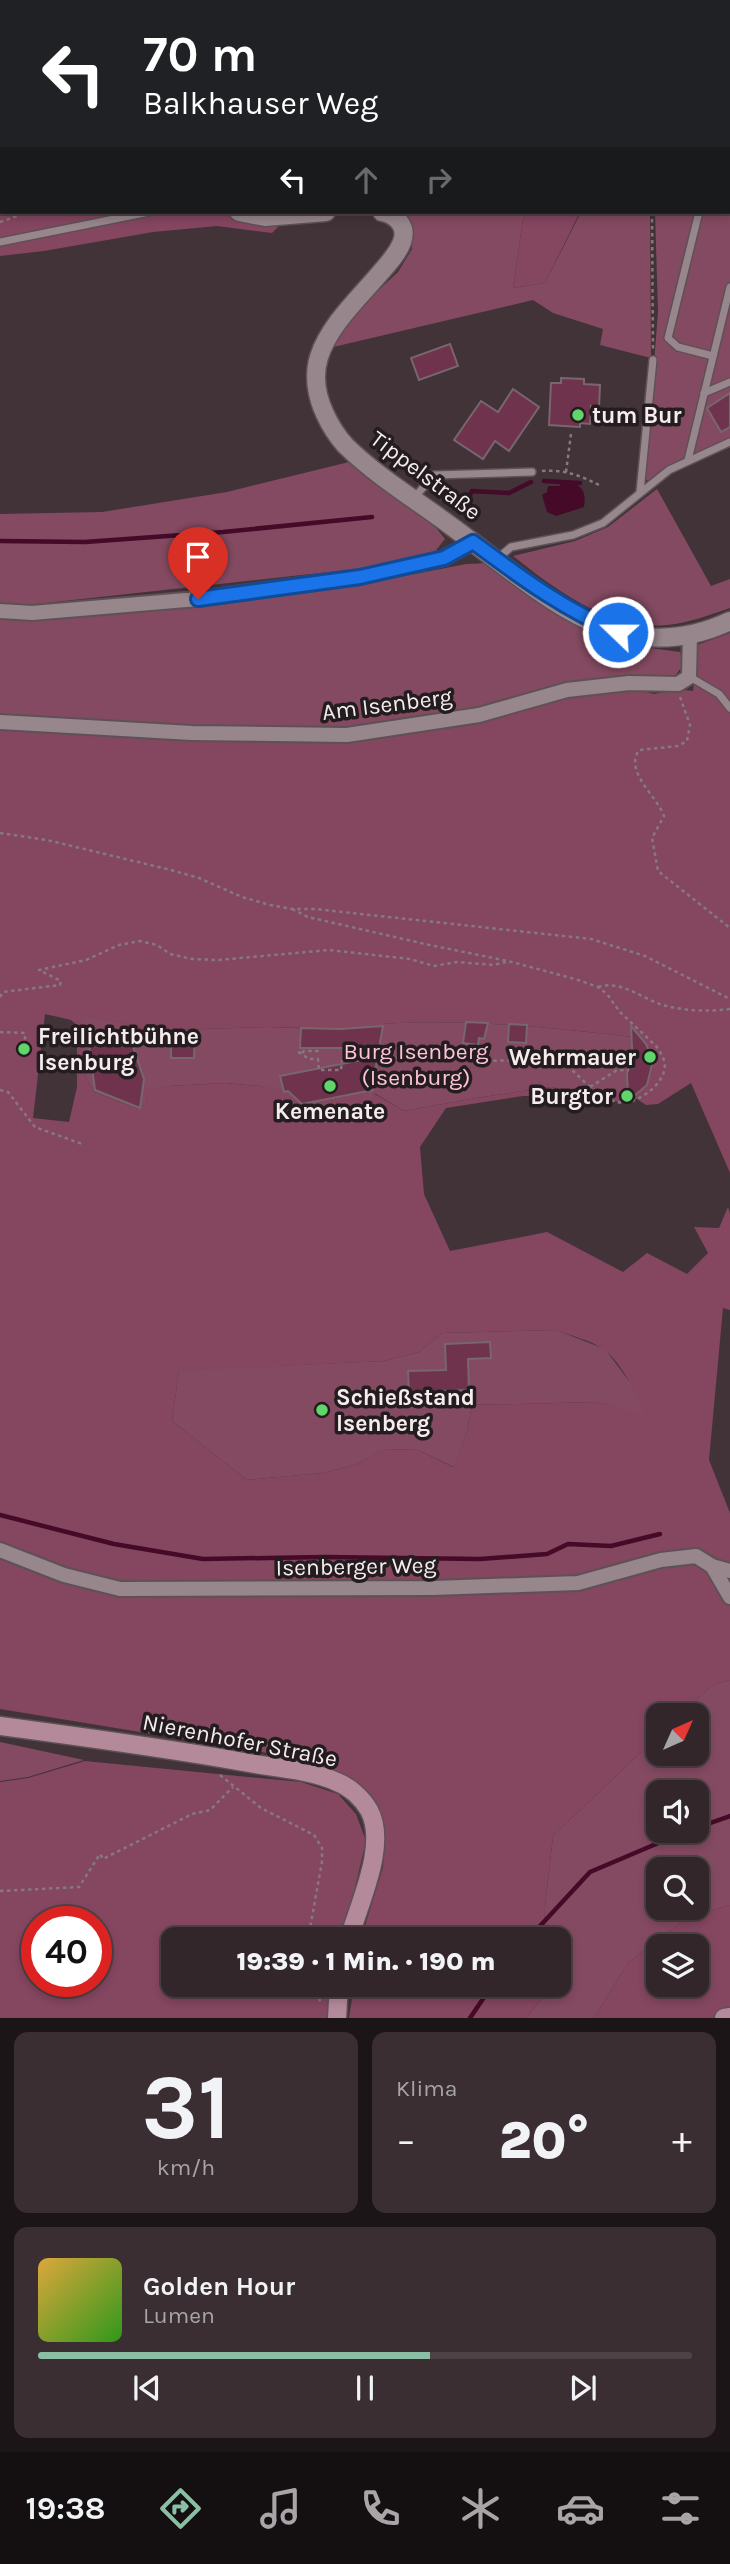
<!DOCTYPE html>
<html lang="de">
<meta charset="utf-8">
<style>
:root{--surface:#32262a;--page:#3a2e32;--text:#f1f3f6;--muted:#a8a5a8;--line:#4d4347;--accent:#8abfa5}
body{margin:0;font-family:Karla,sans-serif;background:var(--page);color:var(--text);height:100vh;display:flex;flex-direction:column;font-size:26px;white-space:nowrap}
*{box-sizing:border-box;margin:0}
p{font-size:23px;color:var(--muted)}
.icon{flex:none;width:38px;height:38px;fill:none;stroke:currentColor;stroke-width:2;stroke-linecap:round;stroke-linejoin:round}
.map{position:relative;height:2018px;overflow:hidden}
.panel{display:flex;flex-direction:column;gap:14px;padding:14px;background:#1c1517;flex:1}
.panel>*{flex:none}
.hud{position:absolute;left:0px;top:0px;width:732px;height:214px;box-shadow:0 4px 10px #0003,0 0 0 2px var(--line);background:#202124;color:#fff;overflow:hidden}
.needle{width:46px;rotate:45deg}
.buttons{position:absolute;left:646px;top:1703px;display:grid;gap:14px}
.buttons a{display:grid;place-items:center;width:63px;height:63px;border-radius:14px;background:var(--surface);box-shadow:0 4px 10px #0003,0 0 0 2px var(--line);font-size:35px}
.speed{position:absolute;left:21px;top:1906px;display:flex;gap:14px;font-size:35px;font-weight:700;text-align:center}
.speed>*{display:grid;place-content:center;width:91px;height:91px;border-radius:50%;background:var(--surface);box-shadow:0 4px 10px #0003,0 0 0 2px var(--line);line-height:1}
.speed .limit{border:10px solid #d22;background:#fff;color:#111}
.pin{position:absolute;display:grid;place-items:center;width:60px;height:60px;color:#fff;margin:-72px -30px;border-radius:50% 50% 50% 0;rotate:-45deg;box-shadow:0 0 7px #0007}
.pin .icon{rotate:45deg}
.me{position:absolute;width:77px;margin:-38px;rotate:292deg;stroke-linejoin:round;filter:drop-shadow(0 0 5px #0008)}
.turn{display:flex;align-items:center;gap:24px;height:147px;padding:0 28px;font-size:32px}
.turn .icon{width:91px;height:91px;stroke-width:2.5}
.turn b{display:block;font-size:49px;line-height:60px}
.lanes{display:flex;align-items:center;height:66px;padding:0 28px;background:#0003;justify-content:center;gap:35px;direction:ltr}
.lanes .off{opacity:.35}
.big{font-size:52px;font-weight:800;line-height:1.1}
.panel .card{flex:1;display:flex;flex-direction:column;justify-content:center;gap:10px;min-width:0;padding:0 24px;border-radius:14px;background:var(--page)}
.panel .dial{align-items:center;gap:0}
.dial b{font-size:91px;line-height:1}
.song{display:flex;align-items:center;gap:21px}
.cover{width:84px;height:84px;border-radius:10px;background:linear-gradient(135deg,hsl(40 70% 55%),hsl(110 70% 35%))}
.played{height:7px;border-radius:4px;background:linear-gradient(90deg,var(--accent) 60%,var(--line) 60%)}
.keys{display:flex;justify-content:space-around;direction:ltr}
.heat{display:flex;justify-content:space-between;align-items:center;font-size:38px;direction:ltr}
.panel .tiles{flex:1;display:grid;gap:14px;grid-template-columns:1fr 1fr}
.card:last-child{grid-column:span 2}
.trip{position:absolute;left:161px;top:1927px;width:410px;height:70px;border-radius:14px;background:var(--surface);box-shadow:0 4px 10px #0003,0 0 0 2px var(--line);font-weight:800;line-height:70px;text-align:center}
.dock{display:flex;height:112px;justify-content:space-around;align-items:center;background:#140f11;color:var(--muted)}
.dock .icon{width:49px;height:49px}
.dock .selected{color:var(--accent)}
.dock b{font-size:32px;color:var(--text)}
.map>svg:first-child{display:block}
</style>
<div class="map">
<svg width="730" height="2018" viewBox="0 0 730 2018">
<rect width="100%" height="100%" fill="#423338"/>
<!-- green -->
<g fill="#844a61" fill-rule="evenodd">
<path d="M 644,0 L 730,0 L 730,444 L 671,473 L 656,485 L 645,479 L 658,312 L 655,212 L 730,212 L 730,2 Z"/>
<path d="M 391,212 L 524,212 L 513,288 L 545,283 L 581,212 L 650,212 L 651,358 L 600,345 L 603,329 L 553,313 L 533,300 L 329,348 L 355,312 L 398,272 L 412,249 L 409,220 Z"/>
<path d="M 349,462 L 433,524 L 445,539 L 433,554 L 356,569 L 27,605 L 0,605 L 0,514 L 102,512 L 227,492 Z"/>
<path d="M 657,489 L 711,586 L 730,579 L 730,608 C 709,615 689,623 667,625 C 609,631 555,589 513,556 L 575,541 L 608,527 Z"/>
<path d="M 490,563 L 549,605 L 612,643 L 680,652 L 683,665 L 675,676 L 660,679 L 477,712 L 351,729 L 193,729 L 0,716 L 0,617 L 168,608 L 359,585 L 466,564 Z"/>
<path d="M 83,1015 L 136,1026 L 148,1031 L 267,1027 L 321,1029 L 379,1027 L 379,1024 C 467,1018 553,1028 640,1038 C 659,1060 656,1076 635,1095 L 636,1098 L 618,1101 L 618,1099 L 551,1087 L 476,1098 L 404,1111 L 374,1093 L 371,1100 L 363,1100 L 363,1093 L 335,1097 L 337,1105 L 334,1106 L 331,1098 L 302,1104 L 284,1092 L 260,1086 L 225,1083 L 169,1086 L 145,1091 L 147,1103 L 139,1109 L 94,1092 L 83,1072 Z"/>
<path d="M 556,1330 L 605,1349 L 635,1389 L 643,1404 L 643,1415 L 597,1402 L 472,1405 L 467,1431 L 454,1467 L 418,1450 L 385,1449 L 357,1464 L 323,1473 L 247,1480 L 172,1421 L 179,1370 L 384,1361 L 419,1352 L 442,1333 Z"/>
<path d="M 730,1680 L 730,1905 L 687,1918 L 628,1963 L 594,2018 L 526,2018 L 544,1996 L 544,1985 L 558,1984 L 558,1939 L 544,1939 L 545,1907 L 553,1836 L 658,1736 L 658,1754 L 696,1754 L 696,1715 L 680,1715 L 711,1686 ZM 658,1792 L 696,1792 L 696,1830 L 658,1830 ZM 658,1869 L 696,1869 L 696,1908 L 658,1908 Z"/>
<path d="M 0,1742 L 84,1760 L 28,1777 L 0,1781 Z"/>
</g>
<!-- forest -->
<g fill="#854660" fill-rule="evenodd">
<path d="M 0,0 L 637,0 L 637,2 L 2,2 L 2,212 L 293,212 L 272,233 L 217,226 L 153,232 L 44,251 L 0,256 Z"/>
<path d="M 524,212 L 580,212 L 545,283 L 513,288 Z"/>
<path d="M 730,633 L 730,1173 L 691,1083 L 658,1104 L 646,1105 L 637,1099 L 618,1102 L 599,1096 L 523,1096 L 446,1108 L 420,1147 L 424,1194 L 450,1251 L 547,1232 L 623,1272 L 647,1253 L 687,1274 L 708,1253 L 694,1227 L 719,1228 L 728,1207 L 730,1213 L 730,1310 L 723,1308 L 709,1460 L 730,1513 L 730,1680 L 711,1686 L 680,1715 L 658,1715 L 658,1736 L 553,1836 L 545,1907 L 544,1939 L 361,1939 L 383,1867 L 385,1836 L 379,1807 L 361,1787 L 311,1760 L 0,1709 L 0,726 L 349,739 L 570,694 L 630,688 L 654,694 L 676,689 L 693,691 L 697,645 ZM 45,1014 L 71,1020 L 77,1025 L 77,1087 L 69,1122 L 33,1118 ZM 84,1016 L 136,1026 L 148,1031 L 267,1027 L 340,1029 L 379,1027 L 380,1024 C 467,1018 553,1028 640,1038 C 659,1060 656,1077 635,1095 L 636,1098 L 633,1097 L 619,1101 L 618,1098 L 551,1087 L 476,1098 L 404,1111 L 373,1093 L 370,1100 L 364,1100 L 363,1092 L 335,1097 L 337,1105 L 334,1106 L 331,1098 L 302,1104 L 288,1091 L 260,1086 L 225,1083 L 169,1086 L 144,1090 L 147,1103 L 139,1109 L 94,1092 L 83,1072 ZM 556,1330 C 571,1336 590,1340 603,1349 C 617,1357 642,1399 643,1414 L 597,1402 L 472,1405 L 467,1431 L 453,1467 L 418,1450 L 384,1449 L 357,1464 L 323,1473 L 247,1480 L 172,1421 L 179,1371 L 384,1361 L 419,1352 L 442,1333 Z"/>
<path d="M 85,1761 L 301,1782 L 338,1794 L 356,1814 L 366,1841 L 343,1939 L 173,1939 L 173,1984 L 332,1985 L 328,2018 L 0,2018 L 0,1782 L 28,1778 ZM 37,1922 L 96,1922 L 96,1981 L 37,1981 Z"/>
<path d="M 730,1905 L 730,2018 L 594,2018 L 628,1963 L 687,1918 ZM 658,1946 L 696,1946 L 696,1984 L 658,1984 Z"/>
<path d="M 354,1985 L 544,1985 L 544,1996 L 526,2018 L 349,2018 Z"/>
</g>
<!-- water -->
<path fill="#440a27" d="M 562,483 C 580,483 587,488 584,507 L 556,516 L 547,512 L 542,495 L 547,492 L 548,486 L 559,486 Z"/>
<g fill="none" stroke-linecap="round" stroke-linejoin="round">
<!-- stream -->
<g stroke="#440a27" stroke-width="4.5">
<path d="M 544,481 L 580,483"/>
<path d="M 463,508 L 472,491 L 509,493 L 531,482"/>
<path d="M 0,541 L 85,542 L 223,532 L 372,517"/>
<path d="M 0,1515 L 114,1544 L 203,1559 L 324,1557 L 480,1559 L 547,1554 L 568,1544 L 611,1546 L 660,1534"/>
<path d="M 696,1828 L 730,1816"/>
<path d="M 528,1939 L 590,1872 L 689,1830"/>
<path d="M 470,2018 L 493,1984"/>
</g>
</g>
<!-- building -->
<g fill="#6f334d" stroke="#77676d" stroke-width="2">
<path d="M 450,344 L 458,366 L 419,380 L 411,358 Z"/>
<path d="M 561,378 L 584,379 L 584,384 L 600,385 L 599,407 L 591,406 L 590,424 L 580,423 L 580,427 L 549,425 L 551,383 L 561,383 Z"/>
<path d="M 513,389 L 539,407 L 509,451 L 495,441 L 483,459 L 454,440 L 481,401 L 498,412 Z"/>
<path d="M 730,393 L 730,427 L 721,432 L 707,408 Z"/>
<path d="M 466,1022 L 488,1023 L 484,1039 L 479,1038 L 478,1045 L 463,1043 Z"/>
<path d="M 509,1024 L 527,1025 L 526,1043 L 508,1042 Z"/>
<path d="M 383,1026 L 379,1048 L 300,1048 L 301,1028 L 340,1029 Z"/>
<path d="M 631,1026 L 646,1044 L 653,1061 L 647,1085 L 628,1101 L 627,1072 L 629,1068 L 633,1068 Z"/>
<path d="M 171,1031 L 195,1031 L 194,1058 L 171,1058 Z"/>
<path d="M 104,1033 L 129,1035 L 144,1079 L 140,1108 L 95,1090 L 89,1045 L 93,1038 Z"/>
<path d="M 377,1057 L 373,1090 L 302,1104 L 288,1091 L 284,1092 L 280,1076 Z"/>
<path d="M 490,1342 L 491,1358 L 468,1359 L 469,1390 L 409,1392 L 408,1371 L 446,1370 L 445,1344 Z"/>
</g>
<g fill="none" stroke-linecap="round" stroke-linejoin="round">
<defs>
<g id="service">
<path d="M 699,212 L 668,338 L 678,347 L 713,356"/>
<path d="M 0,242 L 149,212"/>
<path d="M 704,393 L 730,382"/>
<path d="M 688,460 L 730,287"/>
<path d="M 640,492 L 653,360"/>
<path d="M 414,498 L 434,475 L 532,472"/>
<path d="M 497,559 L 511,547 L 573,535 L 603,523 L 669,470 L 730,442"/>
<path d="M 690,677 L 719,694 L 730,708"/>
</g>
<g id="minor">
<path d="M 0,611 L 32,613 L 198,599 L 360,577 L 444,558 L 473,542"/>
<path d="M 0,722 L 192,733 L 347,735 L 479,715 L 567,690 L 629,683 L 678,684 L 689,677 L 690,635"/>
<path d="M 0,1550 L 64,1575 L 120,1589 L 434,1588 L 578,1583 L 661,1560 L 696,1556 L 712,1566 L 730,1571"/>
<path d="M 712,1566 L 730,1597"/>
</g>
<g id="tertiary">
<path d="M 427,0 L 429,2"/>
<path d="M 239,212 L 265,217 L 326,212"/>
<path d="M 382,212 C 396,215 408,226 402,242 C 398,253 389,263 381,272 C 359,298 329,325 319,357 C 313,376 317,397 325,414 C 330,425 337,436 345,445 C 376,476 416,500 451,526 C 501,562 561,617 621,633 C 658,642 696,637 730,621"/>
</g>
<g id="secondary">
<path d="M 0,1726 C 83,1737 166,1748 249,1763 C 277,1768 311,1770 337,1782 C 350,1787 362,1798 369,1810 C 388,1845 359,1903 349,1939"/>
<path d="M 337,2018 L 339,1984"/>
<path d="M 724,2018 L 730,2017"/>
</g>
</defs>
<!-- service casing -->
<use href="#service" stroke="#5e5156" stroke-width="10"/>
<!-- minor casing -->
<use href="#minor" stroke="#5e5156" stroke-width="18"/>
<!-- tertiary casing -->
<use href="#tertiary" stroke="#5e5156" stroke-width="21"/>
<!-- secondary casing -->
<use href="#secondary" stroke="#5e5156" stroke-width="21"/>
<!-- path -->
<g stroke="#86797d" stroke-width="2.5" stroke-dasharray="3.5 3.5" stroke-linecap="butt">
<path d="M 640,0 L 640,2"/>
<path d="M 0,133 L 2,133"/>
<path d="M 652,212 L 653,350"/>
<path d="M 0,222 L 29,212"/>
<path d="M 542,471 C 564,469 582,476 601,486"/>
<path d="M 566,472 L 571,434"/>
<path d="M 680,697 L 690,725 L 687,741 L 678,746 L 639,750 C 624,772 657,796 664,816 L 652,838 L 658,871 L 730,928"/>
<path d="M 0,833 L 47,840 L 171,870 L 199,878 L 242,897 L 270,905 L 292,909 L 315,909 L 591,939 L 645,956 L 730,999"/>
<path d="M 292,909 L 308,917 L 425,944 L 508,961 L 575,979 L 598,987 L 607,994 L 620,1012 L 656,1046 C 661,1053 667,1062 664,1071 C 660,1088 634,1106 617,1102 C 596,1097 576,1073 561,1059 L 485,1061 L 446,1053 L 378,1059 L 359,1057 L 342,1061 L 341,1070 L 319,1070 L 318,1059 L 309,1059 L 297,1051"/>
<path d="M 598,987 C 620,980 640,997 660,1004 C 682,1011 707,1012 730,1009"/>
<path d="M 0,997 L 3,992 L 60,985 L 61,981 L 39,970 L 86,960 L 119,945 L 140,941 L 157,945 L 170,954 L 192,959 L 218,960 L 329,950 L 410,959 L 434,966 L 457,962 L 494,965 L 506,962"/>
<path d="M 0,1032 L 25,1033 L 25,1040"/>
<path d="M 99,1046 C 113,1033 134,1044 151,1040"/>
<path d="M 302,1053 L 304,1051 L 319,1051"/>
<path d="M 590,1087 L 617,1070 L 629,1070"/>
<path d="M 0,1090 L 8,1092 L 35,1127 L 82,1144"/>
<path d="M 220,1775 L 261,1808 L 314,1835 L 322,1848 L 322,1862 L 308,1939"/>
<path d="M 0,1891 L 79,1887 L 100,1854 L 103,1859 L 192,1814 L 210,1810 L 233,1787"/>
<path d="M 317,1984 L 320,2002"/>
</g>
<!-- service -->
<use href="#service" stroke="#97868c" stroke-width="7"/>
<!-- minor -->
<use href="#minor" stroke="#97868c" stroke-width="14"/>
<!-- tertiary -->
<use href="#tertiary" stroke="#97868c" stroke-width="18"/>
<!-- secondary -->
<use href="#secondary" stroke="#b48a9a" stroke-width="18"/>
</g>
<g fill="none" stroke-linecap="round" stroke-linejoin="round">
<defs>
<path id="route" d="M 198,599 L 360,577 L 444,558 L 473,542 C 519,576 564,610 618,632"/>
</defs>
<!-- route casing -->
<use href="#route" stroke="#114b97" stroke-width="18"/>
<!-- route -->
<use href="#route" stroke="#1a73e8" stroke-width="12"/>
</g>
<!-- markers -->
<g fill="#60d56a" stroke="#241d1f" stroke-width="2.5">
<circle cx="578" cy="415" r="7"/>
<circle cx="24" cy="1049" r="7"/>
<circle cx="650" cy="1057" r="7"/>
<circle cx="330" cy="1086" r="7"/>
<circle cx="627" cy="1096" r="7"/>
<circle cx="322" cy="1410" r="7"/>
</g>
<g text-anchor="middle" stroke-width="7" stroke-linejoin="round" paint-order="stroke">
<!-- poi labels -->
<g font-size="23" font-weight="bold" fill="#f6ecef" stroke="#241d1f" text-anchor="start">
<text x="592" y="423">tum Bur</text>
<text x="38" y="1044">Freilichtbühne<tspan x="38" dy="26">Isenburg</tspan></text>
<text x="636" y="1065" text-anchor="end">Wehrmauer</text>
<text x="613" y="1104" text-anchor="end">Burgtor</text>
<text x="330" y="1119" text-anchor="middle">Kemenate</text>
<text x="336" y="1405">Schießstand<tspan x="336" dy="26">Isenberg</tspan></text>
</g>
<!-- street labels -->
<g font-size="23" fill="#f6ecef" stroke="#241d1f">
<text transform="translate(426 475) rotate(37)" y="8">Tippelstraße</text>
<text transform="translate(387 704) rotate(-7)" y="8">Am Isenberg</text>
<text transform="translate(356 1566) rotate(-1)" y="8">Isenberger Weg</text>
<text transform="translate(240 1740) rotate(11)" y="8">Nierenhofer Straße</text>
</g>
<!-- park labels -->
<g font-size="23" fill="#fec3d8" stroke="#241d1f">
<text x="416" y="1059">Burg Isenberg<tspan x="416" dy="26">(Isenburg)</tspan></text>
</g>
</g>
</svg>
<div class="buttons">
<a><svg class="needle" viewBox="-14 -14 28 28"><path d="M0-13l5 13h-10z" fill="#e53935"/><path d="M0 13l5-13h-10z" fill="#a8a5a8"/></svg></a>
<a><svg class="icon" aria-label="sound" viewBox="0 0 24 24"><path d="M4 9h4l5-4v14l-5-4H4zM17 9q2 3 0 6"/></svg></a>
<a><svg class="icon" aria-label="search" viewBox="0 0 24 24"><circle cx="10" cy="10" r="6"/><path d="M15 15l6 6"/></svg></a>
<a><svg class="icon" aria-label="layers" viewBox="0 0 24 24"><path d="M12 4l9 5-9 5-9-5zM3 14l9 5 9-5"/></svg></a>
</div>
<div class="speed"><div class="limit">40</div></div>
<div class="pin" style="left:198px;top:599px;background:#d93025"><svg class="icon" aria-label="arrive" viewBox="0 0 24 24"><path d="M6 21V4h12l-3 4 3 4H6"/></svg></div>
<svg class="me" style="left:618px;top:632px" viewBox="-20 -20 40 40"><circle r="17" fill="#1a73e8" stroke="#fff" stroke-width="3"/><path d="M0-11L8 9 0 5-8 9z" fill="#fff"/></svg>
<div class="trip">19:39 · 1 Min. · 190 m</div>
<div class="hud">
<div class="turn"><svg class="icon" aria-label="left" viewBox="0 0 24 24"><path d="M17 20v-9H6M10 6l-5 5 5 5"/></svg><div><b>70 m</b>Balkhauser Weg</div></div>
<div class="lanes"><svg class="icon" aria-label="left" viewBox="0 0 24 24"><path d="M17 20v-9H6M10 6l-5 5 5 5"/></svg><svg class="icon off" aria-label="ahead" viewBox="0 0 24 24"><path d="M12 20V5M6 11l6-6 6 6"/></svg><svg class="icon off" aria-label="right" viewBox="0 0 24 24"><path d="M7 20v-9h11M14 6l5 5-5 5"/></svg></div>
</div>
</div>
<section class="panel">
<div class="tiles">
<div class="card dial"><b>31</b><p>km/h</p></div>
<div class="card"><p>Klima</p>
<div class="heat"><a>−</a><b class="big">20°</b><a>+</a></div>
</div>
<div class="card">
<div class="song"><i class="cover"></i><div><b>Golden Hour</b><p>Lumen</p></div></div>
<div class="played"></div>
<div class="keys"><svg class="icon" aria-label="previous" viewBox="0 0 24 24"><path d="M18 5L8 12l10 7zM5 5v14"/></svg><svg class="icon" aria-label="pause" viewBox="0 0 24 24"><path d="M8 5v14M16 5v14"/></svg><svg class="icon" aria-label="next" viewBox="0 0 24 24"><path d="M6 5l10 7-10 7zM19 5v14"/></svg></div>
</div>
</div>
</section>
<nav class="dock">
<b>19:38</b>
<svg class="icon selected" aria-label="directions" viewBox="0 0 24 24"><path d="M12 3l9 9-9 9-9-9zM9 14v-3h6M13 9l2 2-2 2"/></svg>
<svg class="icon" aria-label="music" viewBox="0 0 24 24"><path d="M9 18V5l10-2v13"/><circle cx="6" cy="18" r="3"/><circle cx="16" cy="16" r="3"/></svg>
<svg class="icon" aria-label="phone" viewBox="0 0 24 24"><path d="M5 4h4l2 5-3 2q2 4 5 5l2-3 5 2v4C11 20 4 13 5 4z"/></svg>
<svg class="icon" aria-label="climate" viewBox="0 0 24 24"><path d="M12 3v18M4 7l16 10M4 17L20 7"/></svg>
<svg class="icon" aria-label="car" viewBox="0 0 24 24"><path d="M5 17H2v-5l4-1 3-4h7l3 4 3 1v5h-3M9 17h6M6 11h13"/><circle cx="7" cy="17" r="2"/><circle cx="17" cy="17" r="2"/></svg>
<svg class="icon" aria-label="filters" viewBox="0 0 24 24"><path d="M4 7h16M4 17h16"/><circle cx="9" cy="7" r="2"/><circle cx="15" cy="17" r="2"/></svg>
</nav>
